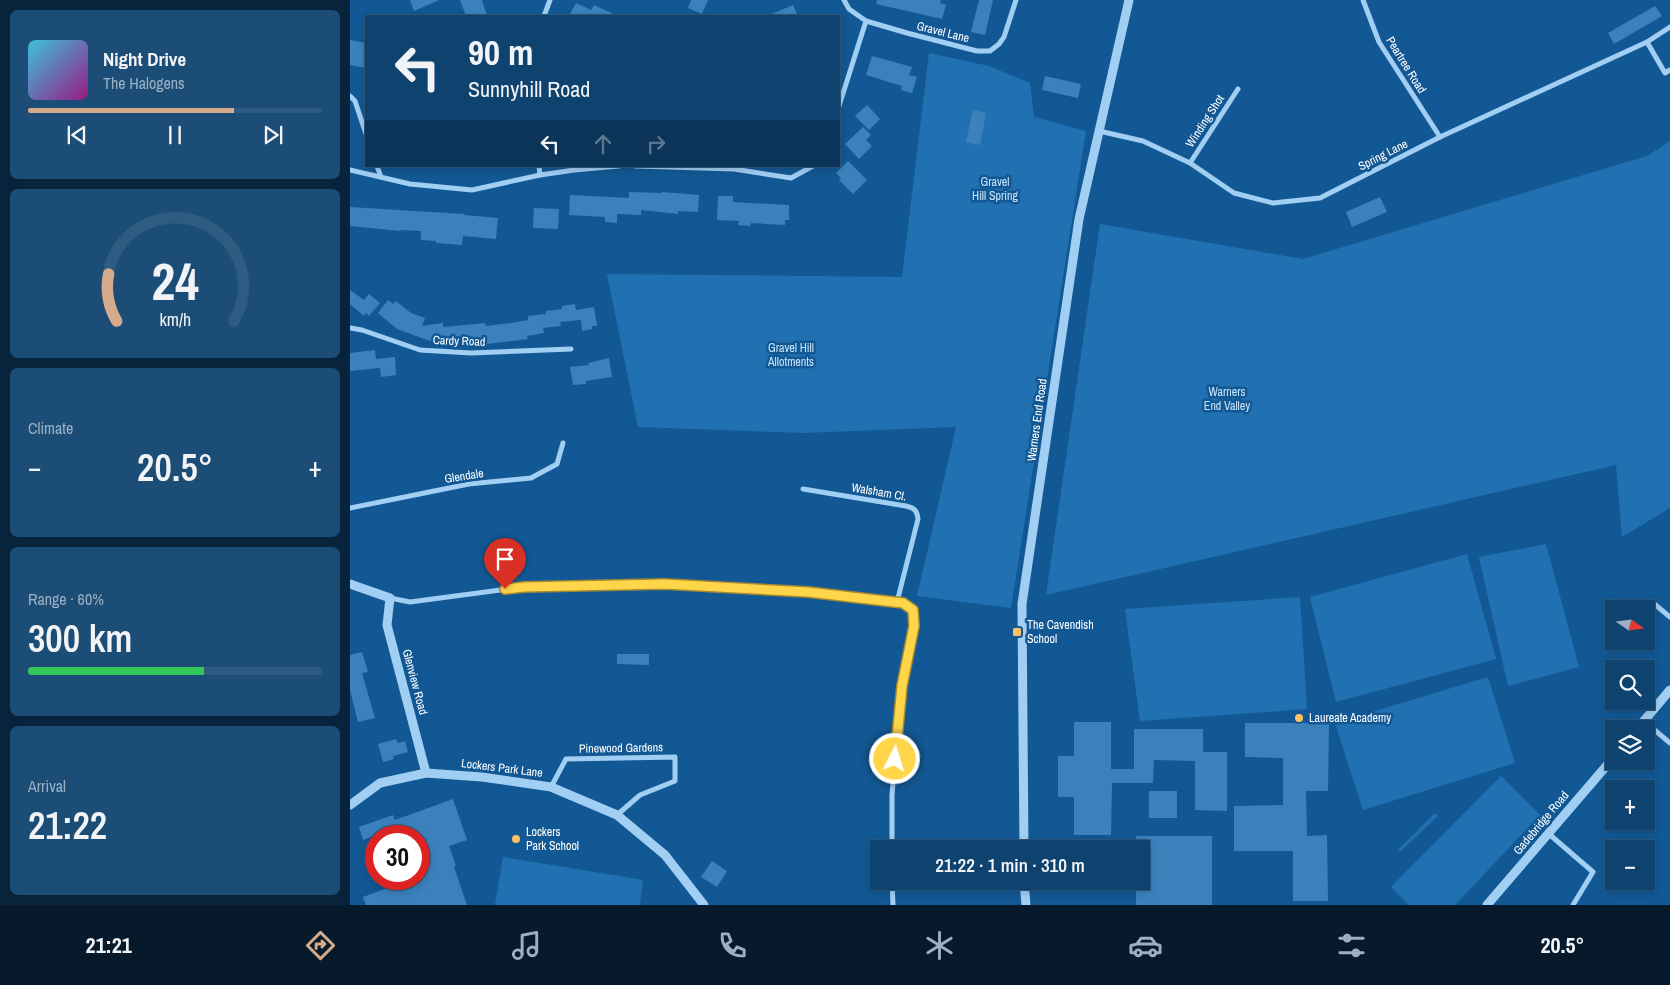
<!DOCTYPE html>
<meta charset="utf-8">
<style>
:root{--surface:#0e426f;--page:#1c4d77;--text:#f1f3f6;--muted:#9bb0c3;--line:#2e5b82;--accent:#d6ab8b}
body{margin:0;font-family:"Archivo Narrow",sans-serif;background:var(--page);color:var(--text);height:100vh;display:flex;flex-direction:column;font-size:19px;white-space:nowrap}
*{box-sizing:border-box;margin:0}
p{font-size:16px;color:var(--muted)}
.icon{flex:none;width:28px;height:28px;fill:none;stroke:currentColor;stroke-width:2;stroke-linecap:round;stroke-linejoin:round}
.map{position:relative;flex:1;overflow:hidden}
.drawer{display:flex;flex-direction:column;gap:10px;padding:10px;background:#08243d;width:350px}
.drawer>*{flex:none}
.banner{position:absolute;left:15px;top:15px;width:475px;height:152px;border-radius:0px;box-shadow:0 2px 8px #0003,0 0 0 1px var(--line);background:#0e426f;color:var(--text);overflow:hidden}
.needle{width:32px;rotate:104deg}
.tools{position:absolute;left:1255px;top:600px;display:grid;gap:10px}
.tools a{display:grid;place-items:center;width:50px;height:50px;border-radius:0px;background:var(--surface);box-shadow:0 2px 8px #0003,0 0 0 1px var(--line);font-size:25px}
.speed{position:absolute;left:15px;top:825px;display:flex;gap:10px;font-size:25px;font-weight:700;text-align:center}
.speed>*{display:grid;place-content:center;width:65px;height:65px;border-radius:50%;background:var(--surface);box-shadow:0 2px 8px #0003,0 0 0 1px var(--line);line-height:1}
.speed .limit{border:8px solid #d22;background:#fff;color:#111}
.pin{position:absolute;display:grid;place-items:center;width:42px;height:42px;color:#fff;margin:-51px -21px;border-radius:50% 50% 50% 0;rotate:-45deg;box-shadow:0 0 5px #0007}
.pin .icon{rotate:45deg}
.me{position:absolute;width:55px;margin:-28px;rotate:5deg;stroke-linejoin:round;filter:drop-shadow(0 0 4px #0008)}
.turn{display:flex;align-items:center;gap:18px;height:105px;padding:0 20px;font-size:22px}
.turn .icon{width:65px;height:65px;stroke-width:2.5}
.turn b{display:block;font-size:35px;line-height:42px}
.lanes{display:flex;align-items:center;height:48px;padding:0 20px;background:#0003;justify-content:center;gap:25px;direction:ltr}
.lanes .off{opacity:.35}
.big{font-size:38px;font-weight:600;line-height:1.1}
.drawer .widget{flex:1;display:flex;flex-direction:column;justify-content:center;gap:8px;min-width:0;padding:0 18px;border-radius:8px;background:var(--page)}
.drawer .dial{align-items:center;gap:0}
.dial svg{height:130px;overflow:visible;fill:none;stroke:var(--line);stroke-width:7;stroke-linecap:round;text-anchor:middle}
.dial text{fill:var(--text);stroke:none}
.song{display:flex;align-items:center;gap:15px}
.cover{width:60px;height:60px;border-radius:8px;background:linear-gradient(135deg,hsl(190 70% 55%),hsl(310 70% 35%))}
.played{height:5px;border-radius:2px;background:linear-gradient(90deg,var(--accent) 70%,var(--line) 70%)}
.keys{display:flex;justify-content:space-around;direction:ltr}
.heat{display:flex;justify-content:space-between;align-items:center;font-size:28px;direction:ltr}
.charge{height:8px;border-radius:4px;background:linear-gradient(90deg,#34c759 60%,var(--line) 0)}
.trip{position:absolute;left:520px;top:840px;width:280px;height:50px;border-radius:0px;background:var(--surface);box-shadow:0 2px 8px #0003,0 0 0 1px var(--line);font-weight:600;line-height:50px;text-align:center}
.dock{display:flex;height:80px;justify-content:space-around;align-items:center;background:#061a2c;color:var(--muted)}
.dock .icon{width:35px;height:35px}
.dock .on{color:var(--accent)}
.dock b{font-size:22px;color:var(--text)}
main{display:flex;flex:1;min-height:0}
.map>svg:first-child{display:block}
</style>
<main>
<section class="drawer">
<div class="widget">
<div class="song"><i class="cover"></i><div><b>Night Drive</b><p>The Halogens</p></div></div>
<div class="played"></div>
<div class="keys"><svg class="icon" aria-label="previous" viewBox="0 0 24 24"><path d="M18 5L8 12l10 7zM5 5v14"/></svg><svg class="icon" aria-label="pause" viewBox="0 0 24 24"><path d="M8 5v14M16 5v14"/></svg><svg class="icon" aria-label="next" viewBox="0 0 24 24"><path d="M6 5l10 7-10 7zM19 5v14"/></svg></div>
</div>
<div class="widget dial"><svg viewBox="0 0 100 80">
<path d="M14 69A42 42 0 1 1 86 69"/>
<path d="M14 69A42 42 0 0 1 9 40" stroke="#d6ab8b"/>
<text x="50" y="56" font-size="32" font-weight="700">24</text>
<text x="50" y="72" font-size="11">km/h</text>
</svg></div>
<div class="widget"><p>Climate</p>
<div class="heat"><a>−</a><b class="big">20.5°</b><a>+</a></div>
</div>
<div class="widget"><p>Range · 60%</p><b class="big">300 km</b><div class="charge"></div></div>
<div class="widget"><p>Arrival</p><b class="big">21:22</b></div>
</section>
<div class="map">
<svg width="1320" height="905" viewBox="0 0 1320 905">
<rect width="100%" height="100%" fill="#125894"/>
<!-- green -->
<g fill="#2171b2">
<path d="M 579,53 L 639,66 L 680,83 L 684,117 L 736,131 L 661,608 L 567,596 L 606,427 L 453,433 L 288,427 L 257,274 L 552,277 Z"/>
<path d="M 1320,141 L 1320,508 L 1272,537 L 1266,465 L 696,595 L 750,224 L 953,259 L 1297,156 Z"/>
<path d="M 1196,544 L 1229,667 L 1158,686 L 1129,557 Z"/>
<path d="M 1117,554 L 1146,659 L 986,702 L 960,597 Z"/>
<path d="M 950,597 L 957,709 L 790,721 L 775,609 Z"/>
<path d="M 1138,677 L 1165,763 L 1013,810 L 985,723 Z"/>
<path d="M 1151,776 L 1190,815 L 1105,905 L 1059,905 L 1041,887 Z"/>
<path d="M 1085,813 L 1088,816 L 1050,852 L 1048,850 Z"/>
<path d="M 153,857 L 293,880 L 290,905 L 145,905 Z"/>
</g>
<!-- building -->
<g fill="#3b82bd">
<path d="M 60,0 L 89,0 L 64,11 Z"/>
<path d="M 110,0 L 132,0 L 137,16 L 116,16 Z"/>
<path d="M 341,0 L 358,0 L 352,14 L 338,8 Z"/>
<path d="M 527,0 L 591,0 L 590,3 L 596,5 L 592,19 L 526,4 Z"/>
<path d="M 629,0 L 643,0 L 635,35 L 621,32 Z"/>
<path d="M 226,3 L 241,10 L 244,5 L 268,16 L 219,16 Z"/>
<path d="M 443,5 L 448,16 L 417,16 Z"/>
<path d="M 1305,6 L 1312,16 L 1264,44 L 1258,33 Z"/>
<path d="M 0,40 L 16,43 L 16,68 L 0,65 Z"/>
<path d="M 522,56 L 562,67 L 559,75 L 567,77 L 562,93 L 551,90 L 552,86 L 516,75 Z"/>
<path d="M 695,76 L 731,84 L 728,98 L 692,90 Z"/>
<path d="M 517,105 L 530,119 L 519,130 L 505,116 Z"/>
<path d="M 623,110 L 636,113 L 630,145 L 616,142 Z"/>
<path d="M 513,127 L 521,135 L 516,140 L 522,146 L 509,159 L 495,144 Z"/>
<path d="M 498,161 L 517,180 L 503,194 L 489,180 L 491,178 L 486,173 Z"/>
<path d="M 279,192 L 312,193 L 312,192 L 349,195 L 348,212 L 328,211 L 328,214 L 291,210 L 291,215 L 267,214 L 267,223 L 255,222 L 255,217 L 219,215 L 220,195 L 279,198 Z"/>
<path d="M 368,196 L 383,196 L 383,202 L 439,205 L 439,220 L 435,220 L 435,225 L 401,223 L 400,226 L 388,225 L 389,221 L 367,220 Z"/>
<path d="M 1030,197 L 1037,212 L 1002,227 L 996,212 Z"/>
<path d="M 0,207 L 114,214 L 114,215 L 148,218 L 146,239 L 113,236 L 112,245 L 86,243 L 86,241 L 71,240 L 71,231 L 50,230 L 50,231 L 0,226 Z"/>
<path d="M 184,208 L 209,209 L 208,229 L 183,228 Z"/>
<path d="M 0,290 L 14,300 L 19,294 L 30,303 L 19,316 L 16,313 L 14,316 L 0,304 Z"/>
<path d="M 38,300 L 43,304 L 46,301 L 61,313 L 75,318 L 72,326 L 93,323 L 93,327 L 135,323 L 136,326 L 161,323 L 178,320 L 178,316 L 196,314 L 196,311 L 212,309 L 212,306 L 225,304 L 226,310 L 244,307 L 247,326 L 242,326 L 242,329 L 232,331 L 231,320 L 210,322 L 211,326 L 193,328 L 194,333 L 177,336 L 178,339 L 129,345 L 129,342 L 124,343 L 124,341 L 102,344 L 101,340 L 83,342 L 47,329 L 28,313 Z"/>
<path d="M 25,350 L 26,359 L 45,357 L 46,375 L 31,377 L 30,368 L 0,371 L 0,353 Z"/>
<path d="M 259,358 L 262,377 L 236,381 L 236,384 L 223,385 L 220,367 L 239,365 L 238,363 Z"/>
<path d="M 12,652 L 18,672 L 12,673 L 25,718 L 8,722 L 0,690 L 0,655 Z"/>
<path d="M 267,654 L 299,654 L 299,665 L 267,664 Z"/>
<path d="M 724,722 L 761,722 L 761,769 L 784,769 L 784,729 L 853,729 L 853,752 L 877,752 L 877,811 L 845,810 L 845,761 L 804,760 L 803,783 L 762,783 L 761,835 L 724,835 L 724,797 L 708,797 L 708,756 L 724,756 Z"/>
<path d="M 895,723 L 979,723 L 978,791 L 956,791 L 957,836 L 977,835 L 978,901 L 943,901 L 943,851 L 884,851 L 884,806 L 933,805 L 933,758 L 895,757 Z"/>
<path d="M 46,739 L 48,743 L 55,741 L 58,752 L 43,756 L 44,759 L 33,762 L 28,744 Z"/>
<rect x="799" y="791" width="28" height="27"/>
<path d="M 103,799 L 117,840 L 99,846 L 106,866 L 104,867 L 117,905 L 16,905 L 13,897 L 40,887 L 37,879 L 69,879 L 69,836 L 23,836 L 13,840 L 9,827 L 43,815 L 45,820 Z"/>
<path d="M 786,836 L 862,836 L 862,905 L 786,905 L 786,881 L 791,881 L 791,849 L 786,849 Z"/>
<path d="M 362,861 L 377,871 L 367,887 L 351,877 Z"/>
</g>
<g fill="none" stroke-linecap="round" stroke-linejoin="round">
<!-- minor -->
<g stroke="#a1cef3" stroke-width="5">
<path d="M 494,0 L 499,9 L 516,21 L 557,33 L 627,51 L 640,51 L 649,44 L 654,37 L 666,0"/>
<path d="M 1013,0 L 1029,42 L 1090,137"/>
<path d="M 194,16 L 200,0"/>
<path d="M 1297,42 L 1315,73 L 1320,70"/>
<path d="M 0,96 L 5,101 L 16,134"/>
<path d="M 489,106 L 516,21"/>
<path d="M 749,131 L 793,141 L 840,163 L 884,193 L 923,203 L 970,198 L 1090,137 L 1297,42 L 1320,27"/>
<path d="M 840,163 L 888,89"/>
<path d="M 27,166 L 31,177"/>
<path d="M 189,166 L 190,175"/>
<path d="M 285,166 L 384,169 L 441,178 L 463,166"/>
<path d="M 0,170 L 60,184 L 122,190 L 190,175 L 224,170 L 269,166"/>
<path d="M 0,328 L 12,330 L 70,350 L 121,353 L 221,349"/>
<path d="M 453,489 L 556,506 C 565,508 567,511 568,519 L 547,602"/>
<path d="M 0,508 L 119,484 L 181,478 L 207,464 L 213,443"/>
<path d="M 40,598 L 60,602 L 174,587 L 315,584 L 459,592 L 553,603 L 563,610 L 564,626 L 551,687 L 542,795 L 542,849"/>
<path d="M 1302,602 L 1320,617"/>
<path d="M 1294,721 L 1320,743"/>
<path d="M 201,787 L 216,759 L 325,757 L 325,781 L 290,795 L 267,815"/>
<path d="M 1199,834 L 1243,872 L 1223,905"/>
<path d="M 542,881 L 543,905"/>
</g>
<!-- tertiary -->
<g stroke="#a1cef3" stroke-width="9">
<path d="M 0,584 L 40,598 L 37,625 L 76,773"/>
<path d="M 1287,729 L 1320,690"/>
<path d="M 0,805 L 30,783 L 76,773 L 132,777 L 201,787 L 267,815 L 315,855 L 354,905"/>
<path d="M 674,849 L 672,604 L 729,219 L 779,0"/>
<path d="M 674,881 L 676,905"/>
<path d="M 1137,905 L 1264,757"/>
</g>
</g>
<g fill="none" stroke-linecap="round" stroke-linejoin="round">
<defs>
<path id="route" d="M 155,589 L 174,587 L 315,584 L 458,592 L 553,603 L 563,610 L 564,626 L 552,686 L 545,759"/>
</defs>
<!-- route casing -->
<use href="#route" stroke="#a68a30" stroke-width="12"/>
<!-- route -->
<use href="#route" stroke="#ffd54a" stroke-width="9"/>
</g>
<!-- markers -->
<g fill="#ffc262" stroke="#125894" stroke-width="2">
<rect x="662" y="627" width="10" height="10" rx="2.5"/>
<circle cx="949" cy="718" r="5"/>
<circle cx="166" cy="839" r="5"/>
</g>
<g text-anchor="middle" stroke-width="5" stroke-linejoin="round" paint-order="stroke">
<!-- street labels -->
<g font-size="12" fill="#fff" stroke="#125894">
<text transform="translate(593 32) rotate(14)" y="4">Gravel Lane</text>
<text transform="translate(1056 65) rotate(58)" y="4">Peartree Road</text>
<text transform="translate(855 121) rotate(-57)" y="4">Winding Shot</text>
<text transform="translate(1033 155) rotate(-27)" y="4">Spring Lane</text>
<text transform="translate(109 341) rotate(2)" y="4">Cardy Road</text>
<text transform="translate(687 420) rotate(-82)" y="4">Warners End Road</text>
<text transform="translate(114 476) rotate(-9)" y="4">Glendale</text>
<text transform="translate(529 492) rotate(10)" y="4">Walsham Cl.</text>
<text transform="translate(65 682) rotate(75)" y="4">Glenview Road</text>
<text transform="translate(271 748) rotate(-1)" y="4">Pinewood Gardens</text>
<text transform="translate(152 768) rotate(7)" y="4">Lockers Park Lane</text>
<text transform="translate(1191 823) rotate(-50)" y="4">Gadebridge Road</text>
</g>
<!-- park labels -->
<g font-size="12" fill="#c8e6fd" stroke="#125894">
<text x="645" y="186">Gravel<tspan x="645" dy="14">Hill Spring</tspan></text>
<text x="441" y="352">Gravel Hill<tspan x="441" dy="14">Allotments</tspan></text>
<text x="877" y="396">Warners<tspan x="877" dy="14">End Valley</tspan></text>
</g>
<!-- poi labels -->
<g font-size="12" fill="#fff" stroke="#125894" text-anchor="start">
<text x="677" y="629">The Cavendish<tspan x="677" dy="14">School</tspan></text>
<text x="959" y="722">Laureate Academy</text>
<text x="176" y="836">Lockers<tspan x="176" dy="14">Park School</tspan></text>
</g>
</g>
</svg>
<div class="tools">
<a><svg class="needle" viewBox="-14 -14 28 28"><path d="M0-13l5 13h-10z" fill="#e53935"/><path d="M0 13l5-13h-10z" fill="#9bb0c3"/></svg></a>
<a><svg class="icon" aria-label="search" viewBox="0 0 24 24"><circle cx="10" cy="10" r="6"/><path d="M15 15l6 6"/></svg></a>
<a><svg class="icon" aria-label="layers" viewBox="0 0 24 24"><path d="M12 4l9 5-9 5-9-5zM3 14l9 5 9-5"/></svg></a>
<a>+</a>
<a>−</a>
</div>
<div class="speed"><div class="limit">30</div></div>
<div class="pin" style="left:155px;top:589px;background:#d93025"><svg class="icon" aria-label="arrive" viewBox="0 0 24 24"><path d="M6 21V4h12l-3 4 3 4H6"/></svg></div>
<svg class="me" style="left:545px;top:759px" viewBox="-20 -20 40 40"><circle r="17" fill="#ffd54a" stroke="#fff" stroke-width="3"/><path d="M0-11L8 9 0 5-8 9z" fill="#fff"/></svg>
<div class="trip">21:22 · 1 min · 310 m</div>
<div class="banner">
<div class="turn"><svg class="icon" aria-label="left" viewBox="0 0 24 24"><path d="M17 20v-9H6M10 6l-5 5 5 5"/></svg><div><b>90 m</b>Sunnyhill Road</div></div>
<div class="lanes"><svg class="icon" aria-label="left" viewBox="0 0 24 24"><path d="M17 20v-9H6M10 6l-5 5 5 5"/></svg><svg class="icon off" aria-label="ahead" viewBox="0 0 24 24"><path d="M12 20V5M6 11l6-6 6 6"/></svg><svg class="icon off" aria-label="right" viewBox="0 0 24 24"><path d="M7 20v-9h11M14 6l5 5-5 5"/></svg></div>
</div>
</div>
</main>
<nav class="dock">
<b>21:21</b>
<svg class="icon on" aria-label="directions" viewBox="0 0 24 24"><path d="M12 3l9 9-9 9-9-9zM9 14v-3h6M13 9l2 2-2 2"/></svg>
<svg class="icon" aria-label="music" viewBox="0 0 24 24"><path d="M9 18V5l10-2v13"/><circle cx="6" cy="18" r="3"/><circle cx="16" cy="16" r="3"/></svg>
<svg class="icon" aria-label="phone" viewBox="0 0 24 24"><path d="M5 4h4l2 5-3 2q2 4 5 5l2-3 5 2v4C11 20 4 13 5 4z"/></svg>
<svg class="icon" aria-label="climate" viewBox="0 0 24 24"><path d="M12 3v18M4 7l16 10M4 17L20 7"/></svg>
<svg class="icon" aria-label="car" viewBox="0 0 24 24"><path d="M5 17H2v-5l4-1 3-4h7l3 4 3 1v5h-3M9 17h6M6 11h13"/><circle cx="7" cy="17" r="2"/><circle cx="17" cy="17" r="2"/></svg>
<svg class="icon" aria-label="filters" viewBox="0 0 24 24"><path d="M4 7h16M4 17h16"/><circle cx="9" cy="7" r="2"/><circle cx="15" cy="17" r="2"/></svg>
<b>20.5°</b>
</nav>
